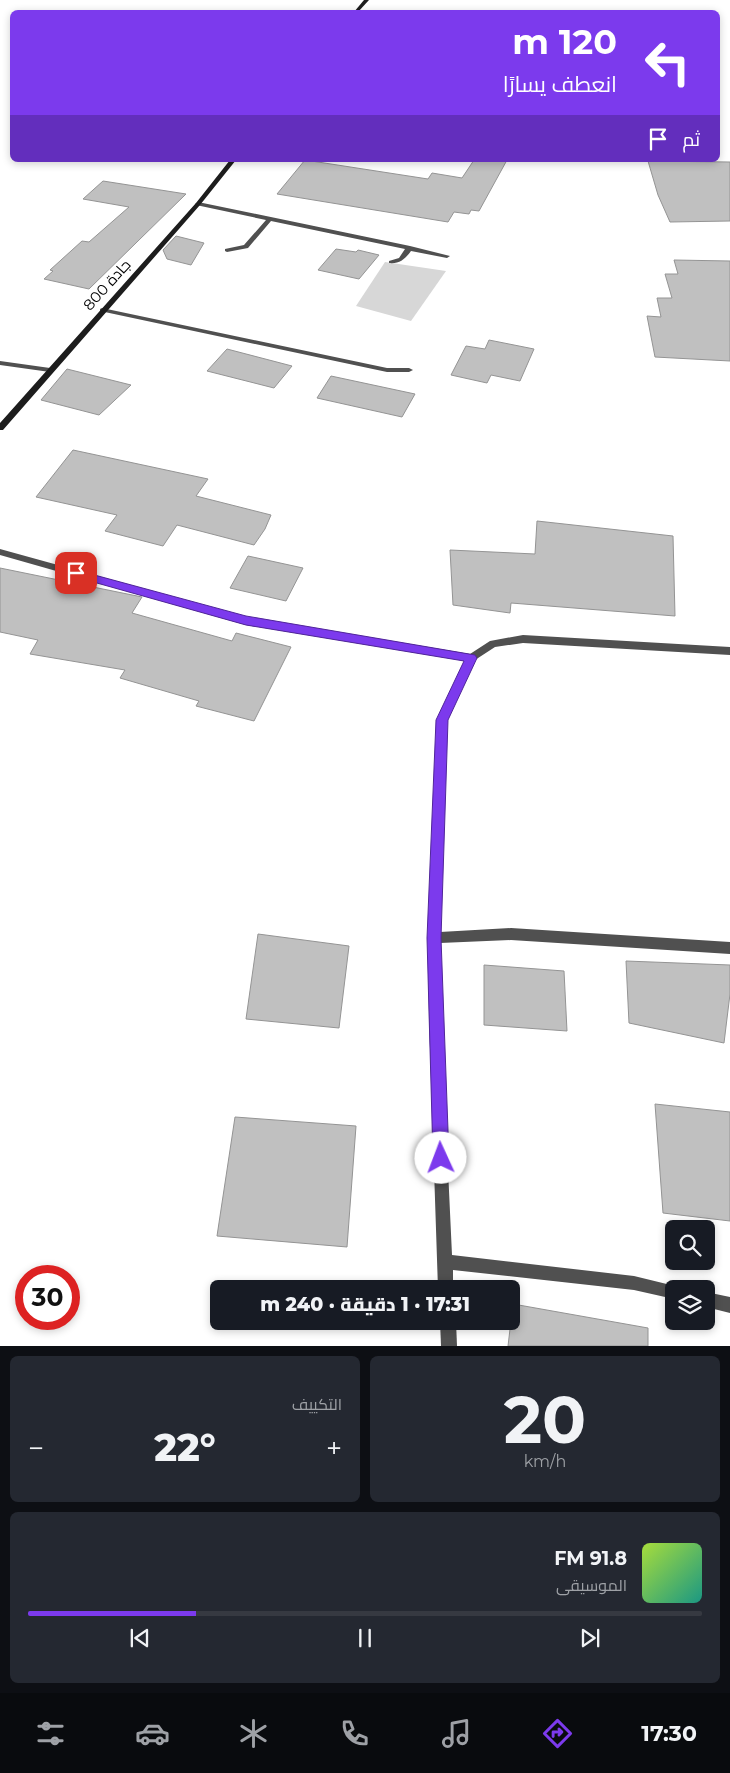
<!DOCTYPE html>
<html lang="ar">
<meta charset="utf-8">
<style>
:root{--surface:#171b24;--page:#242831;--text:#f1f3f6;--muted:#9ea1a6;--line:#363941;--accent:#7c3aed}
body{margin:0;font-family:Montserrat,Cairo,sans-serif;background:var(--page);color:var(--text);direction:rtl;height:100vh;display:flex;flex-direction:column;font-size:19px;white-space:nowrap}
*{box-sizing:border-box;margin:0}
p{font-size:16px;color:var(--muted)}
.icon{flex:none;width:28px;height:28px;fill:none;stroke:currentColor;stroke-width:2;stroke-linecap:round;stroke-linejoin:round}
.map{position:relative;height:1346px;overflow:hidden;direction:ltr}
.drawer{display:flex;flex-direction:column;gap:10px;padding:10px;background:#0d0f14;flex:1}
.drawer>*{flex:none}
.guide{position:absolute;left:10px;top:10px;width:710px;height:152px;border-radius:8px;box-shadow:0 2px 8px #0003;direction:rtl;background:#7c3aed;color:#fff;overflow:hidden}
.fabs{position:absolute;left:665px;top:1220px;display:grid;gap:10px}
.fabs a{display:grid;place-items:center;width:50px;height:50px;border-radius:8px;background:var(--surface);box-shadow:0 2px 8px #0003;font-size:25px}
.speed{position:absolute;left:15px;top:1265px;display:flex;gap:10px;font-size:25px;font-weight:700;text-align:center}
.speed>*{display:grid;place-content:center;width:65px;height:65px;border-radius:50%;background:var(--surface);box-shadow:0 2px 8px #0003;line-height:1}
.speed .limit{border:8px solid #d22;background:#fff;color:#111}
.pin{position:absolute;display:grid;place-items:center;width:42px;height:42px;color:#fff;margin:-21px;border-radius:10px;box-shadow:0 2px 8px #0006}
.me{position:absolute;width:55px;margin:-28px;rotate:358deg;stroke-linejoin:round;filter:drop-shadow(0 0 4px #0008)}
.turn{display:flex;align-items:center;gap:18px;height:105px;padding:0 20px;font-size:22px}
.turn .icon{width:65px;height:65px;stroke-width:2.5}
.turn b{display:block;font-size:35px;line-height:42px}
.then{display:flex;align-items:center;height:48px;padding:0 20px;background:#0003;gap:10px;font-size:19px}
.big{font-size:38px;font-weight:800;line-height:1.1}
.drawer .widget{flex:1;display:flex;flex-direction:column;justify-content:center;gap:8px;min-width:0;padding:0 18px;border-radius:8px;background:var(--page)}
.drawer .dial{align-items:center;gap:0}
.dial b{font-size:65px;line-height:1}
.song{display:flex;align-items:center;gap:15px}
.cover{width:60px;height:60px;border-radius:8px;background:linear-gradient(135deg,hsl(80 70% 55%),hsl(170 70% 35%))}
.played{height:5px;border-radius:2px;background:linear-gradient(90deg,var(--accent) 25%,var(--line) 25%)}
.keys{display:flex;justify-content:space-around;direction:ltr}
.heat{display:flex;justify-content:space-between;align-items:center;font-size:28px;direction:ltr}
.drawer .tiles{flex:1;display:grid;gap:10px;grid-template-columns:1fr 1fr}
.widget:last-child{grid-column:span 2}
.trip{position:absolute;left:210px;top:1280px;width:310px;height:50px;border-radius:8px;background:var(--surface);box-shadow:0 2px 8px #0003;font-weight:800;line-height:50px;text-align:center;direction:rtl}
.tabs{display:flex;height:80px;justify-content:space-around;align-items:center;background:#090b0e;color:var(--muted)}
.tabs .icon{width:35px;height:35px}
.tabs .selected{color:var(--accent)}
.tabs b{font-size:22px;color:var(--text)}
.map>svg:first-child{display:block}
</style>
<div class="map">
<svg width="730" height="1346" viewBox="0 0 730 1346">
<rect width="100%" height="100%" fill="#fff"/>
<!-- green -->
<path fill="#d7d7d7" d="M 385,262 L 446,271 L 411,321 L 356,306 Z"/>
<!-- building -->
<g fill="#c0c0c0" stroke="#949494">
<path d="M 305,160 L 428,179 L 432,173 L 462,178 L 474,160 L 507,160 L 479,211 L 471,210 L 469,214 L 454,212 L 448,222 L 277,194 Z"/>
<path d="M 648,161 L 730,162 L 730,221 L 670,222 L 658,195 Z"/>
<path d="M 103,181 L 186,194 L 89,289 L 44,279 L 53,271 L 50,270 L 82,241 L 89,242 L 129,207 L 83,199 Z"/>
<path d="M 176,236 L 204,243 L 191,265 L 167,259 L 163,250 Z"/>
<path d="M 336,249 L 356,252 L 358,250 L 379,255 L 359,279 L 318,270 Z"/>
<path d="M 674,260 L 730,261 L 730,361 L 655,357 L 647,316 L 661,317 L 657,298 L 672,298 L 665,274 L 678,274 Z"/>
<path d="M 489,340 L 534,349 L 520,381 L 491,375 L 487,383 L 451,375 L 466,346 L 485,349 Z"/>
<path d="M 227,349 L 292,366 L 274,388 L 207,371 Z"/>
<path d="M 67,369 L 131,385 L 99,415 L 41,400 Z"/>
<path d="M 331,376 L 415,394 L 402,417 L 317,398 Z"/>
<path d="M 73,450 L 208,479 L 196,496 L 271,515 L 265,529 L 254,545 L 177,525 L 163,546 L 105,531 L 117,515 L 36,497 Z"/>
<path d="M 537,521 L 673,536 L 675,616 L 511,603 L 510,613 L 453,605 L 450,550 L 535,554 Z"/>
<path d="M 248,556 L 303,568 L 286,601 L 230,588 Z"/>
<path d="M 0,568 L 142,597 L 132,613 L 232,641 L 236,633 L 291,647 L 254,721 L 196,706 L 199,701 L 120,678 L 125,670 L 30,654 L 38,640 L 0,632 Z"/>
<path d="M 258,934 L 349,946 L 339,1028 L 246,1019 Z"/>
<path d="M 626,961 L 730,965 L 730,994 L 724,1043 L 629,1023 Z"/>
<path d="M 484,965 L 564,971 L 567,1031 L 484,1025 Z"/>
<path d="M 655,1104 L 730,1112 L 730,1221 L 663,1213 Z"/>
<path d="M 235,1117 L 356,1126 L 347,1247 L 217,1236 Z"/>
<path d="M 513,1304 L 648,1328 L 648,1346 L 508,1346 Z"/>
</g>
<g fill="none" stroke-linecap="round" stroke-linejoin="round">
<!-- minor -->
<g fill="#505050" fill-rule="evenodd">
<path d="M 198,202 L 410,246 L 450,256 L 447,258 L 411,251 C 405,259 400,264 389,263 L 389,261 L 399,258 L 405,249 L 271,221 L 248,248 L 227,252 L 225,251 L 225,249 L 244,245 L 266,220 L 196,205 L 195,204 Z"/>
<path d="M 102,308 L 387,368 L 409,368 L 413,370 L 409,372 L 387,372 L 100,311 L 100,309 Z"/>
<path d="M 0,361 L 50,368 L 54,370 L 50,372 L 0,365 Z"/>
<path d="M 0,549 L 246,617 L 470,654 L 490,641 L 523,635 L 730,647 L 730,655 L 523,643 L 495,647 L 475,660 L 447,720 L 440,932 L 511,928 L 730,942 L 730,954 L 511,940 L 440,943 L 441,1019 L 452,1255 L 634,1276 L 679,1287 L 680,1289 L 674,1289 L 674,1299 L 634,1290 L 453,1270 L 453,1289 L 438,1289 L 429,1019 L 428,938 L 437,720 L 465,661 L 246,625 L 0,555 Z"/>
<path d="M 706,1292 L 730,1297 L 730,1313 L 706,1307 Z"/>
<path d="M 440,1321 L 456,1321 L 457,1346 L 441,1346 Z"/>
</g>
<!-- secondary -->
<g fill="#1d1d1d" fill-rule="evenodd">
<path d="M 364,0 L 369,0 L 358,12 L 354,12 Z"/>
<path d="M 230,160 L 236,160 L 200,205 L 3,430 L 0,430 L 0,423 L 196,203 Z"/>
</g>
</g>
<!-- route -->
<path fill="#7c3aed" stroke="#51269a" d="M 76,570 L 246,616 L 475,655 L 477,658 L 448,720 L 441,938 L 449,1158 L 446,1163 L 441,1166 L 435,1163 L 433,1158 L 427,938 L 436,720 L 464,661 L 246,625 L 72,576 L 71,573 Z"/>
<g text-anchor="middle" stroke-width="4" stroke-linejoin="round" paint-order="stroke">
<!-- far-street labels -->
<g font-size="15" fill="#000" stroke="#fff">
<text transform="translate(107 285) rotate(-48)" y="5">جادة 800</text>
</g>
</g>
</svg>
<div class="fabs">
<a><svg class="icon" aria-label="search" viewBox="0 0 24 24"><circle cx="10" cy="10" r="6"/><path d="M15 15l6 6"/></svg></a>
<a><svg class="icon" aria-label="layers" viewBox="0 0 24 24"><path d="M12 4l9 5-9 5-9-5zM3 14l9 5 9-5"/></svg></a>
</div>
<div class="speed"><div class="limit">30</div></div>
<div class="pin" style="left:76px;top:573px;background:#d93025"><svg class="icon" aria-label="arrive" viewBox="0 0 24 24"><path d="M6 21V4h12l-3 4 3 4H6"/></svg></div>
<svg class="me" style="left:441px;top:1158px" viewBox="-20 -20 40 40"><circle r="19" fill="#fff"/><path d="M0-13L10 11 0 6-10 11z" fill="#7c3aed"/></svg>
<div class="trip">17:31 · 1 دقيقة · 240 m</div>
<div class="guide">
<div class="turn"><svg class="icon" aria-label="left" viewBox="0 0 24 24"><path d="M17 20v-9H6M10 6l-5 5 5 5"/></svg><div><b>120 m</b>انعطف يسارًا</div></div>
<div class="then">ثم<svg class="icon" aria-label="arrive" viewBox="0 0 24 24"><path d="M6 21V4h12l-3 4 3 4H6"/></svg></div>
</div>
</div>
<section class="drawer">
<div class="tiles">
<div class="widget dial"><b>20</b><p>km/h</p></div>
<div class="widget"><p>التكييف</p>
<div class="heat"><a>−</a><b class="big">22°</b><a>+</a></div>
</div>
<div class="widget">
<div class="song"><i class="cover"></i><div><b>91.8 FM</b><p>الموسيقى</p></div></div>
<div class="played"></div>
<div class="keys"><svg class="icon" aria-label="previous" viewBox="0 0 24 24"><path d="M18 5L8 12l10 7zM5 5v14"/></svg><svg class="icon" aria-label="pause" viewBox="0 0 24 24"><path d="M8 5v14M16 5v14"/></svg><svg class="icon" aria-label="next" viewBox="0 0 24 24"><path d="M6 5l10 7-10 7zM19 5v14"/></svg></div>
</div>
</div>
</section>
<nav class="tabs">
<b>17:30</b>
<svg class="icon selected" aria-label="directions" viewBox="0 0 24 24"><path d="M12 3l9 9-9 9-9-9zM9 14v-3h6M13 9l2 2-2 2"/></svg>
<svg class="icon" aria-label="music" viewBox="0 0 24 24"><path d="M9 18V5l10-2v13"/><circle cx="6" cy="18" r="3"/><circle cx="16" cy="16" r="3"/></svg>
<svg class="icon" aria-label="phone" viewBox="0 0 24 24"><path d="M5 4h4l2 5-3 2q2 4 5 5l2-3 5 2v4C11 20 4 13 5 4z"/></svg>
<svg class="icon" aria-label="climate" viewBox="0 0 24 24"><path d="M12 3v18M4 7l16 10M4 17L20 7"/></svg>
<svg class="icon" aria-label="car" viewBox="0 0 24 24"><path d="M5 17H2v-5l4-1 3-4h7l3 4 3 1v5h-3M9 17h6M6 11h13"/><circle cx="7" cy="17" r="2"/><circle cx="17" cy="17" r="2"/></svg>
<svg class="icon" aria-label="filters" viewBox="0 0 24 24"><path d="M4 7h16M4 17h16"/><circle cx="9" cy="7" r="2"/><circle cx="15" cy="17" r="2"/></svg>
</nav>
